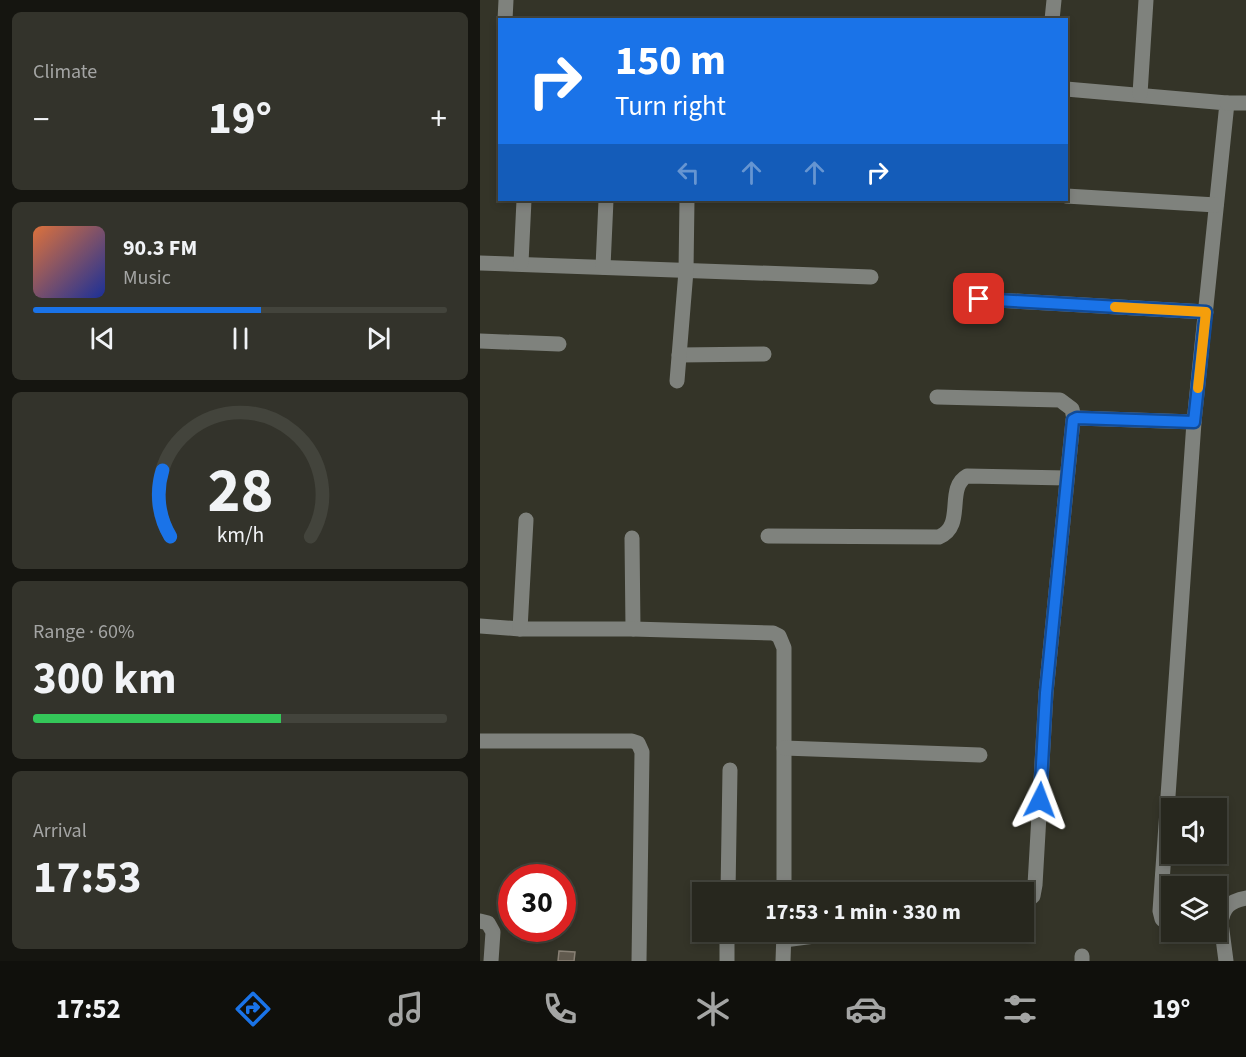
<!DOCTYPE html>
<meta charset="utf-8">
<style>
:root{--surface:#27271e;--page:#33332b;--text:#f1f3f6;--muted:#a4a5a4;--line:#43443c;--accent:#1a73e8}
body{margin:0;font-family:"Source Sans 3",sans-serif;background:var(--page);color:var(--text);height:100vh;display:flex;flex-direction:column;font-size:22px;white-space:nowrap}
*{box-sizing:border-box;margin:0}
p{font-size:20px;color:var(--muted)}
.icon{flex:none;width:33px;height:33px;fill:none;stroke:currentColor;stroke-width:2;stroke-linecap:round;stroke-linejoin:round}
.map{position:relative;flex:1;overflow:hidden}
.panel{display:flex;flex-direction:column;gap:12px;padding:12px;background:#151510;width:480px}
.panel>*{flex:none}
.banner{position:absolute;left:18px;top:18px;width:570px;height:183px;border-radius:0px;box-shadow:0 3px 9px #0003,0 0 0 2px var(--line);background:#1a73e8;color:#fff;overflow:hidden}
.buttons{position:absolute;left:681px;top:798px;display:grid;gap:12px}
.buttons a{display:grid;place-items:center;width:66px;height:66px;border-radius:0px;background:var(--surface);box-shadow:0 3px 9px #0003,0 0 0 2px var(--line);font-size:30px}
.speed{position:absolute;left:18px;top:864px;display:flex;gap:12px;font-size:30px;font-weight:700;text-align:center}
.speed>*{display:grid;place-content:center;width:78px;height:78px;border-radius:50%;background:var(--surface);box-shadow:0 3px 9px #0003,0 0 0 2px var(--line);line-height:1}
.speed .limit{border:9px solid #d22;background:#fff;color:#111}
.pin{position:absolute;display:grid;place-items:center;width:51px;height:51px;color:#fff;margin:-26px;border-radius:12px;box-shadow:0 3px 9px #0006}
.me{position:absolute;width:66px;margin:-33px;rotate:3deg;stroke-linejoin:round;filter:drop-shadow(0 0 4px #0008)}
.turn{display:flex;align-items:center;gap:21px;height:126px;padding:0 18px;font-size:27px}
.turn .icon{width:78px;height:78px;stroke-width:2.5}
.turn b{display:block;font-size:42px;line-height:51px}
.lanes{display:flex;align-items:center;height:57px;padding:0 18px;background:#0003;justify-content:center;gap:30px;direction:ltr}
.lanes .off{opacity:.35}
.big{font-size:45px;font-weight:700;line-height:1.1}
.panel .widget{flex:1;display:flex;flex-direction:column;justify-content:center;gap:9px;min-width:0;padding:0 21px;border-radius:9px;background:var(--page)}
.panel .dial{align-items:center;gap:0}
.dial svg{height:156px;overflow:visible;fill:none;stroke:var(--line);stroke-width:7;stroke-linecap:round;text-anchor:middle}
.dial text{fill:var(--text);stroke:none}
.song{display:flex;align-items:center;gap:18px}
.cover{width:72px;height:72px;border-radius:9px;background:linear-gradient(135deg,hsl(20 70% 55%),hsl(230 70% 35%))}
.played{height:6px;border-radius:3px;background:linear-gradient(90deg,var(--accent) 55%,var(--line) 55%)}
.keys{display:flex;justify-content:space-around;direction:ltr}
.heat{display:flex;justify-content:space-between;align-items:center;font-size:33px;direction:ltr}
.charge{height:9px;border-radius:4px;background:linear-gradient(90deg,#34c759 60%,var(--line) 0)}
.trip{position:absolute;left:212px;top:882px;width:342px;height:60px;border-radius:0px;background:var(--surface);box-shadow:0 3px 9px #0003,0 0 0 2px var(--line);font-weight:700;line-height:60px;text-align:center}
.menu{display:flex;height:96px;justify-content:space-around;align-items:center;background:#10100c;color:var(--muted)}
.menu .icon{width:42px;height:42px}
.menu .selected{color:var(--accent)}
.menu b{font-size:27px;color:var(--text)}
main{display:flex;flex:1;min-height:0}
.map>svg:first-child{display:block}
</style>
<main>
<section class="panel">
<div class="widget"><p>Climate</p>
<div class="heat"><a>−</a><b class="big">19°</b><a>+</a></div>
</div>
<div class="widget">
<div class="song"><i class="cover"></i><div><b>90.3 FM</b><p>Music</p></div></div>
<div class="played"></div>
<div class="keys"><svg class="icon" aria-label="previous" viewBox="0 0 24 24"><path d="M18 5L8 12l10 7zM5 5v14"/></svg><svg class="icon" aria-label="pause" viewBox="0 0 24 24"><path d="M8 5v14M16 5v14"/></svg><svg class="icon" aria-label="next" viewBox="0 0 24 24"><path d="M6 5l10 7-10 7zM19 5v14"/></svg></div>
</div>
<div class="widget dial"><svg viewBox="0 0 100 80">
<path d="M14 69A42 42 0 1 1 86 69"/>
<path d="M14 69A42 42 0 0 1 10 35" stroke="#1a73e8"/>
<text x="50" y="56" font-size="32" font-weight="700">28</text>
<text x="50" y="72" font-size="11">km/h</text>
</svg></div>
<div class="widget"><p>Range · 60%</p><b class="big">300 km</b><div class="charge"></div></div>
<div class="widget"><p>Arrival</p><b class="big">17:53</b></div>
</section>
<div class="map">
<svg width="766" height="961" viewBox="0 0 766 961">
<rect width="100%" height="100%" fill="#343428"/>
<!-- building -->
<path fill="#615a4e" stroke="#898175" stroke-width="1.5" d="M 79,951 L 95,952 L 94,961 L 78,961 Z"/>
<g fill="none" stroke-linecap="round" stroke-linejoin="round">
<!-- minor -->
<g stroke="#7f827d" stroke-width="15">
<path d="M 25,20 L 26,0"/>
<path d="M 572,20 L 574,0"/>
<path d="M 586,89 L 747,103 L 714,422 L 680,911 L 682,919 L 692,926"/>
<path d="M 660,94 L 666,0"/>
<path d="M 747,103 L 766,103"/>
<path d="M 586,196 L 736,205"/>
<path d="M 0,263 L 391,277"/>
<path d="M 41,263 L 44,200"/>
<path d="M 123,267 L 126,200"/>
<path d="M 499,299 L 726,312"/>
<path d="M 0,341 L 79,344"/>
<path d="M 199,355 L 284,354"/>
<path d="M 197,381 L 206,271 L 207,200"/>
<path d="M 457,397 L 580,400 L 592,409 L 594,419"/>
<path d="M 288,536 L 459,537 C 486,526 465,488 487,476 L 587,478"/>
<path d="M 152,538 L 153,629"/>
<path d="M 0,626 L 40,629 L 153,629 L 293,633 L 299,636 L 304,648 L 304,892"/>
<path d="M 40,629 L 46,520"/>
<path d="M 0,741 L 152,741 L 158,743 L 162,752 L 159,961"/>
<path d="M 304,748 L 500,755"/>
<path d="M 248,892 L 250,770"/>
<path d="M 543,905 L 553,896 L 555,885 L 566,693 L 593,420 L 597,418 L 714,422"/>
<path d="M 0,921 L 8,923 L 13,932 L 11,961"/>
<path d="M 736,923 L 741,923 L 746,961"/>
<path d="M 741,923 C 743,907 750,901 766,898"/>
<path d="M 304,940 L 365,932"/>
<path d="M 602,956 L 602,961"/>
<path d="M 247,961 L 247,932"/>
<path d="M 303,961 L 304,932"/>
</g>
</g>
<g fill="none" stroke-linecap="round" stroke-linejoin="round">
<defs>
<path id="route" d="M 499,299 L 726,312 L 714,422 L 597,418 L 593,420 L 566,693 L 560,800"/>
</defs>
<!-- route casing -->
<use href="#route" stroke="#114b97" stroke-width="15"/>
<!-- route -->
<use href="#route" stroke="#1a73e8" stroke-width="10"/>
<!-- slow -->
<path stroke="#f59e0b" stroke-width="10" d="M 635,307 L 726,312 L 718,388"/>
</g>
</svg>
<div class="buttons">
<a><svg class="icon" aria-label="sound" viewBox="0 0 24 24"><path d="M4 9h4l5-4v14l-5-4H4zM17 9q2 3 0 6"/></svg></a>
<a><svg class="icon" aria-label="layers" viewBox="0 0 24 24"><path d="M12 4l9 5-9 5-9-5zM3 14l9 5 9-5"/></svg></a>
</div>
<div class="speed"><div class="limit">30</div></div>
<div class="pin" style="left:499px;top:299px;background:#d93025"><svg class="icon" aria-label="arrive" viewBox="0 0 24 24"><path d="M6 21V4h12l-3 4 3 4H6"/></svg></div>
<svg class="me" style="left:560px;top:800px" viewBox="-20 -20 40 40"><path d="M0-17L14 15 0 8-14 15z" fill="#1a73e8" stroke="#fff" stroke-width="4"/></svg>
<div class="trip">17:53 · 1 min · 330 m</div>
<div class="banner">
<div class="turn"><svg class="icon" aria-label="right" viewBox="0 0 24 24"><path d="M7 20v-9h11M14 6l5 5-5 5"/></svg><div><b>150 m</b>Turn right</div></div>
<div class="lanes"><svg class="icon off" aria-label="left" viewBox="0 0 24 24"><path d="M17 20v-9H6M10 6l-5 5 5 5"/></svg><svg class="icon off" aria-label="ahead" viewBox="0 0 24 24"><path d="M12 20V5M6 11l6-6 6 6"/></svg><svg class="icon off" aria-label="ahead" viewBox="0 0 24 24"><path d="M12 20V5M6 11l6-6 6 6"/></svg><svg class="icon" aria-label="right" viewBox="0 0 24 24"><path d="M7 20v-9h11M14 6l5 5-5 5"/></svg></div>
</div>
</div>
</main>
<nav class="menu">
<b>17:52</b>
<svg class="icon selected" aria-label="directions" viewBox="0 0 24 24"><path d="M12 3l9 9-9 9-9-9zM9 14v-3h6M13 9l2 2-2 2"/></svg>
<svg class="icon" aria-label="music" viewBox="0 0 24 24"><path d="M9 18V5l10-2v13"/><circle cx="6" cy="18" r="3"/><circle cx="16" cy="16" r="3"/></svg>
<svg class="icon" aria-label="phone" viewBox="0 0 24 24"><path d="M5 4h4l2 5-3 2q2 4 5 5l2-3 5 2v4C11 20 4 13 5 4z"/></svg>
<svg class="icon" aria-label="climate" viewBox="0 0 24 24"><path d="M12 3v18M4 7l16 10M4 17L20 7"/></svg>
<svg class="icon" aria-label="car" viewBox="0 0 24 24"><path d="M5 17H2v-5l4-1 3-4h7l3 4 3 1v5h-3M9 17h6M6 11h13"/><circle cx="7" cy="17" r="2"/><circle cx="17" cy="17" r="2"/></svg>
<svg class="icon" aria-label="filters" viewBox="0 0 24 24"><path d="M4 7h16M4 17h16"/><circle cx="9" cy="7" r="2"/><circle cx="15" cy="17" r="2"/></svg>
<b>19°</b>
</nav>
